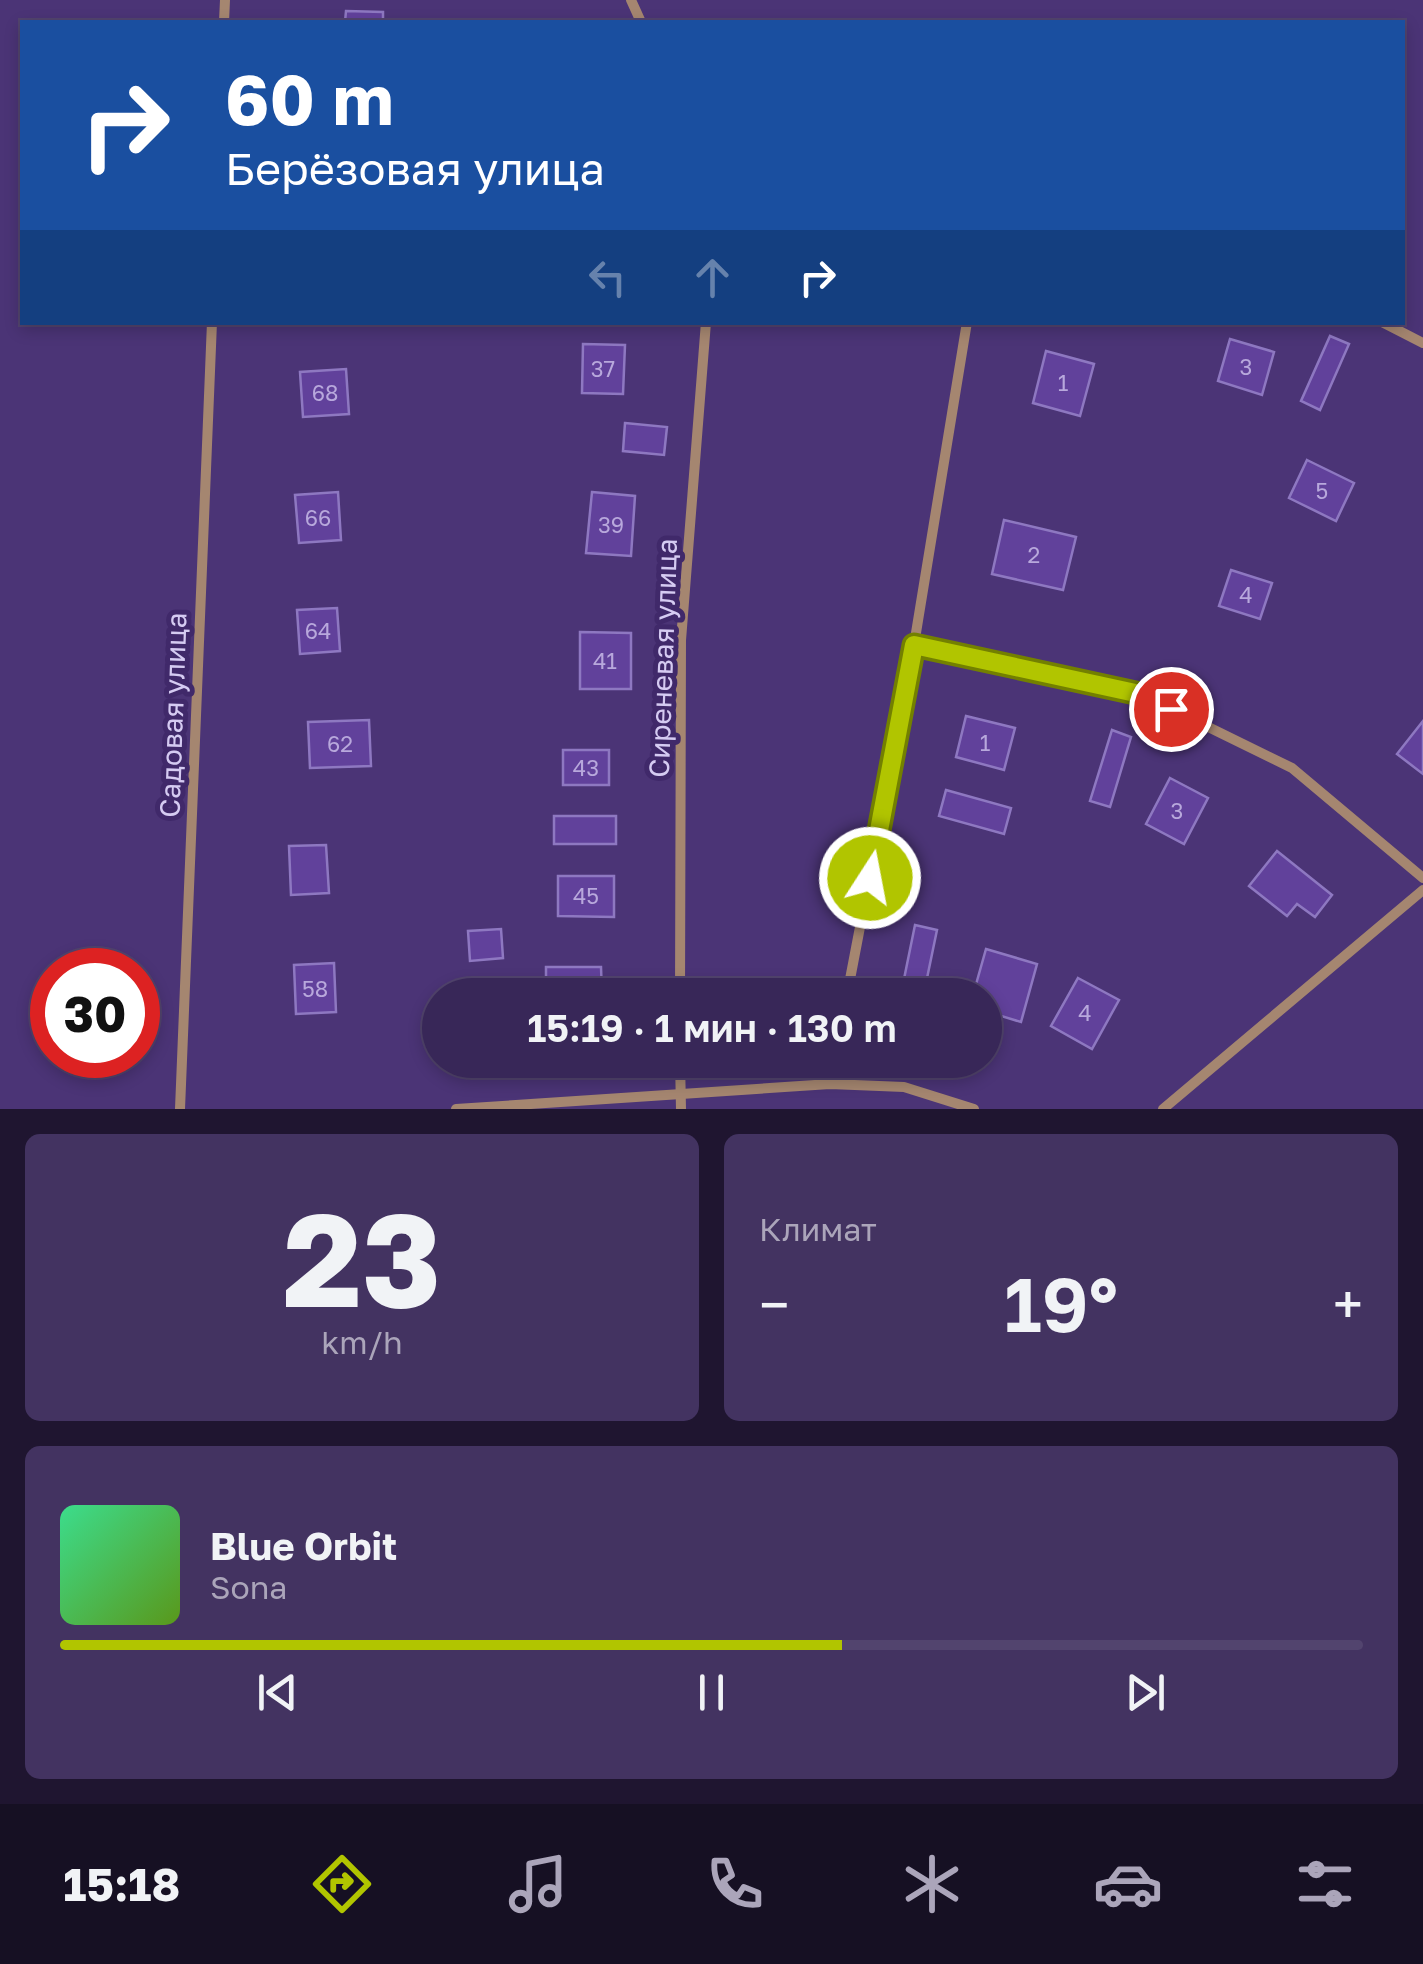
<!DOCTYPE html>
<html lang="ru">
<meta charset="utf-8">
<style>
:root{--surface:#382758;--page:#433361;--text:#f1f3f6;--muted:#aba5ba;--line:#52446e;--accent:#b1c500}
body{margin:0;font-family:"Golos Text",sans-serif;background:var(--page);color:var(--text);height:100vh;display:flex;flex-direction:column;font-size:38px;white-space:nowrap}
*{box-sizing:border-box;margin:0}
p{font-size:32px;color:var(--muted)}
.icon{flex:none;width:55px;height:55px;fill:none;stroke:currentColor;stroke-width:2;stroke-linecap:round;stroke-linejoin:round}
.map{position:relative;height:1109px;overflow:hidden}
.details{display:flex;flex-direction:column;gap:25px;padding:25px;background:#1f1530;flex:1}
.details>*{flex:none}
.banner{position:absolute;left:20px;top:20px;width:1385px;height:305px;border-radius:0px;box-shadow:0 5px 15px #0003,0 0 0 2px var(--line);background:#1a4fa0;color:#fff;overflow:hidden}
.speed{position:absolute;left:30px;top:948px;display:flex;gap:20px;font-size:50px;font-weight:700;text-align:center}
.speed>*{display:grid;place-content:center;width:130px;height:130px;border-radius:50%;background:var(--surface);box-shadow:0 5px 15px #0003,0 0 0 2px var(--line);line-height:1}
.speed .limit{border:15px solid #d22;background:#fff;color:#111}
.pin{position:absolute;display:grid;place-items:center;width:85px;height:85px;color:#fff;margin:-42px;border:5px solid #fff;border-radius:50%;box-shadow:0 2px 10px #0007}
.me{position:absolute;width:110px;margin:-55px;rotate:11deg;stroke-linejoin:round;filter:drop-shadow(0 0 8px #0008)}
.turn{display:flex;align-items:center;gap:35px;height:210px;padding:0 40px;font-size:45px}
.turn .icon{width:130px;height:130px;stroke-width:2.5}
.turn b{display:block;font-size:70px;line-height:85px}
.lanes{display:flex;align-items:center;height:95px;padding:0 40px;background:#0003;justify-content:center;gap:50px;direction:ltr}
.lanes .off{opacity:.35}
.big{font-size:75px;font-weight:600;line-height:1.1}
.details .tile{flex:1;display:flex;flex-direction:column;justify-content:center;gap:15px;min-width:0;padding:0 35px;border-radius:15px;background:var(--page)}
.details .dial{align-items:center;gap:0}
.dial b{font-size:130px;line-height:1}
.song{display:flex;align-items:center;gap:30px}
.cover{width:120px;height:120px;border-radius:15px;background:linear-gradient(135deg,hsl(150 70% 55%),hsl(90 70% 35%))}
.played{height:10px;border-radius:5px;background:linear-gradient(90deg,var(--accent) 60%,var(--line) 60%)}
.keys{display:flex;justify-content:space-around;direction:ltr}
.heat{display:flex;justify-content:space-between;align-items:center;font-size:55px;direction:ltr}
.details .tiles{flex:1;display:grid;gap:25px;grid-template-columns:1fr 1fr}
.tile:last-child{grid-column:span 2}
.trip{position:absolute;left:422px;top:978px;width:580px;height:100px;border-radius:50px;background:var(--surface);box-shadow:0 5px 15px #0003,0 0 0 2px var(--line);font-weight:600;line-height:100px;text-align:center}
.tabs{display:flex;height:160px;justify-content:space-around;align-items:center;background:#161023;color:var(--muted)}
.tabs .icon{width:70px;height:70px}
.tabs .current{color:var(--accent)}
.tabs b{font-size:45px;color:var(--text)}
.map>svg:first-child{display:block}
</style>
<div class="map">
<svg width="1423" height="1109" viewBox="0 0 1423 1109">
<rect width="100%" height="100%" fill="#4b3476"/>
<!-- building -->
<g fill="#61419b" stroke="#8e78c1" stroke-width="2.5">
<path d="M 346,11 L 383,12 L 383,22 L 345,22 Z"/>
<path d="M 1330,336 L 1349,344 L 1320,410 L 1301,401 Z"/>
<path d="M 1230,339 L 1274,352 L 1262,395 L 1218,381 Z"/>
<path d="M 583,344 L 625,345 L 623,394 L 582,393 Z"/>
<path d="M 1046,351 L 1094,364 L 1080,416 L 1033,403 Z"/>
<path d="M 346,369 L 349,414 L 303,417 L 300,372 Z"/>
<path d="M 625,423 L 667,427 L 664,455 L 623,451 Z"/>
<path d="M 1307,460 L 1354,483 L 1336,521 L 1289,498 Z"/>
<path d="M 338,492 L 341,540 L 299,543 L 295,495 Z"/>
<path d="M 592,492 L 635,496 L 631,556 L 586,553 Z"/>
<path d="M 1004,520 L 1076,537 L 1063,590 L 992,574 Z"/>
<path d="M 1231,570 L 1272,583 L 1260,619 L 1219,606 Z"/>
<path d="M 337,608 L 340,651 L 300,654 L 297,610 Z"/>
<path d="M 580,632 L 631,633 L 631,689 L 580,689 Z"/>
<path d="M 966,716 L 1015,728 L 1004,770 L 956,757 Z"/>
<path d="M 369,720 L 371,766 L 310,768 L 308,722 Z"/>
<path d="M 1423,721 L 1423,774 L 1397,754 Z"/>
<path d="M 1112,730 L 1131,737 L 1110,807 L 1090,801 Z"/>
<rect x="563" y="750" width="46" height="35"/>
<path d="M 1170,778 L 1208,798 L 1184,844 L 1146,824 Z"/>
<path d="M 946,790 L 1011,808 L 1004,834 L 939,816 Z"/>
<rect x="554" y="816" width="62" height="28"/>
<path d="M 326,845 L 329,893 L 291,895 L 289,846 Z"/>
<path d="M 1277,851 L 1332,895 L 1315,917 L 1297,904 L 1287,916 L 1249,886 Z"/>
<path d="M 558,876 L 614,876 L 614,917 L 558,916 Z"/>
<path d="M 915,925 L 937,930 L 926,983 L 904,979 Z"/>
<path d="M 501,929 L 503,958 L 470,961 L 468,931 Z"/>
<path d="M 986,949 L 1037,964 L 1021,1022 L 985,1011 L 985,995 L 973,995 Z"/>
<path d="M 334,963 L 336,1012 L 296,1014 L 294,965 Z"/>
<path d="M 546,967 L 601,967 L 602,995 L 546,995 Z"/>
<path d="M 1078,978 L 1119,1000 L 1092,1049 L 1051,1026 Z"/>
</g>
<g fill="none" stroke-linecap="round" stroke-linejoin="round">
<!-- street -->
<g stroke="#a58670" stroke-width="10">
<path d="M 631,0 L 641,22"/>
<path d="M 224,22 L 225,0"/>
<path d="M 1382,322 L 1423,343"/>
<path d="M 914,645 L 1141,694 L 1292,768 L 1423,878"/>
<path d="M 680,995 L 681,640 L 706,322"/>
<path d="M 847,995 L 914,645 L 967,322"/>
<path d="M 680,1060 L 681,1109"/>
<path d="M 830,1084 L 835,1060"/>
<path d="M 180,1109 L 212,322"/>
<path d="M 456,1109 L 830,1084 L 904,1087 L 974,1109"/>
<path d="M 1163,1109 L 1423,890"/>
</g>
</g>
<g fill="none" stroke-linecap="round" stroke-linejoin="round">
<defs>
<path id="route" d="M 870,878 L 914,645 L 1140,694 L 1171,709"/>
</defs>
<!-- route casing -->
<use href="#route" stroke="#738000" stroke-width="25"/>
<!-- route -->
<use href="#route" stroke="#b1c500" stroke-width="18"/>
</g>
<g text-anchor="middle" stroke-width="10" stroke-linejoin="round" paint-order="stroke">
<!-- number labels -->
<g font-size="22" fill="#b8a8dc">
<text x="1246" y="375">3</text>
<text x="603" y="377">37</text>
<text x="1063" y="391">1</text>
<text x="325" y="401">68</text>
<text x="1322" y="499">5</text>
<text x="318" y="526">66</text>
<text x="611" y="533">39</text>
<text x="1034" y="563">2</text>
<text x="1246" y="603">4</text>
<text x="318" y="639">64</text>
<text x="605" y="669">41</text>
<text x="985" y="751">1</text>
<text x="340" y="752">62</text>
<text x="586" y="776">43</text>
<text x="1177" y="819">3</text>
<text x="586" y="904">45</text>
<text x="315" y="997">58</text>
<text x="1085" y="1021">4</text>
</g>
<!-- street labels -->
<g font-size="28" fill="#d5cbf2" stroke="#40296a">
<text transform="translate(663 658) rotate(-88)" y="10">Сиреневая улица</text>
<text transform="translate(173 715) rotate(-88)" y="10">Садовая улица</text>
</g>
</g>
</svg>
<div class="speed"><div class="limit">30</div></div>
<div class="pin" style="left:1171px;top:709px;background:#d93025"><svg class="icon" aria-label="arrive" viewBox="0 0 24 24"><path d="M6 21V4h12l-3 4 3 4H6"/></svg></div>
<svg class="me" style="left:870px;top:878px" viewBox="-20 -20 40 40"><circle r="17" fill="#b1c500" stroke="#fff" stroke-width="3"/><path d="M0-11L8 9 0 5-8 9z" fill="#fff"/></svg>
<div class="trip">15:19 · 1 мин · 130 m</div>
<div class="banner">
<div class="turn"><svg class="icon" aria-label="right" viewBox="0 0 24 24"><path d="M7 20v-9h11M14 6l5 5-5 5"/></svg><div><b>60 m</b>Берёзовая улица</div></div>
<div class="lanes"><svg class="icon off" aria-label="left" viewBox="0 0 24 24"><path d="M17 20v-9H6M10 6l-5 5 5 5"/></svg><svg class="icon off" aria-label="ahead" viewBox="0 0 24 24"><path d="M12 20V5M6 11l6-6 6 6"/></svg><svg class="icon" aria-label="right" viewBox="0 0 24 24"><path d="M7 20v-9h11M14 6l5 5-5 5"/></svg></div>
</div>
</div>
<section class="details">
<div class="tiles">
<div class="tile dial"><b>23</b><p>km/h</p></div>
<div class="tile"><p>Климат</p>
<div class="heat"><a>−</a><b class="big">19°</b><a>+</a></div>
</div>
<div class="tile">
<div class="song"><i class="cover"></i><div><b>Blue Orbit</b><p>Sona</p></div></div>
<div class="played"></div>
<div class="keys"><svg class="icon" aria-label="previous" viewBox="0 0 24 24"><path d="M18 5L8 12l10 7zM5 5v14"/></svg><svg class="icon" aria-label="pause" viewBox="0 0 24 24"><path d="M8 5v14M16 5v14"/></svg><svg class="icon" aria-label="next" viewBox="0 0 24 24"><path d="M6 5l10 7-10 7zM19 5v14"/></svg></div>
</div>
</div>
</section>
<nav class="tabs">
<b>15:18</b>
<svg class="icon current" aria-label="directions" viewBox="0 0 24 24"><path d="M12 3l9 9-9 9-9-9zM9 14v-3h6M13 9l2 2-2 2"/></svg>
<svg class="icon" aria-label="music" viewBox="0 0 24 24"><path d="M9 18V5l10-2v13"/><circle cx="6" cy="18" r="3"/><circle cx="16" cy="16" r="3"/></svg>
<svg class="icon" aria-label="phone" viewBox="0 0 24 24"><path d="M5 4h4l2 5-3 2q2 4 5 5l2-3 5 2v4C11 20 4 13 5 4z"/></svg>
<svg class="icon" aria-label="climate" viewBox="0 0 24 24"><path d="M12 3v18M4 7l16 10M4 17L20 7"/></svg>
<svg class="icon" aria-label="car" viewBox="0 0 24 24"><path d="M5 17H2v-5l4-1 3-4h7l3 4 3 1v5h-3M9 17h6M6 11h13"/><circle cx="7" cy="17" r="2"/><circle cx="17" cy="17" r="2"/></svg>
<svg class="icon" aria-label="filters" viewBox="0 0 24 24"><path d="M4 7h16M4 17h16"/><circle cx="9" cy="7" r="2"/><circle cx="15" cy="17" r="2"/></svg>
</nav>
